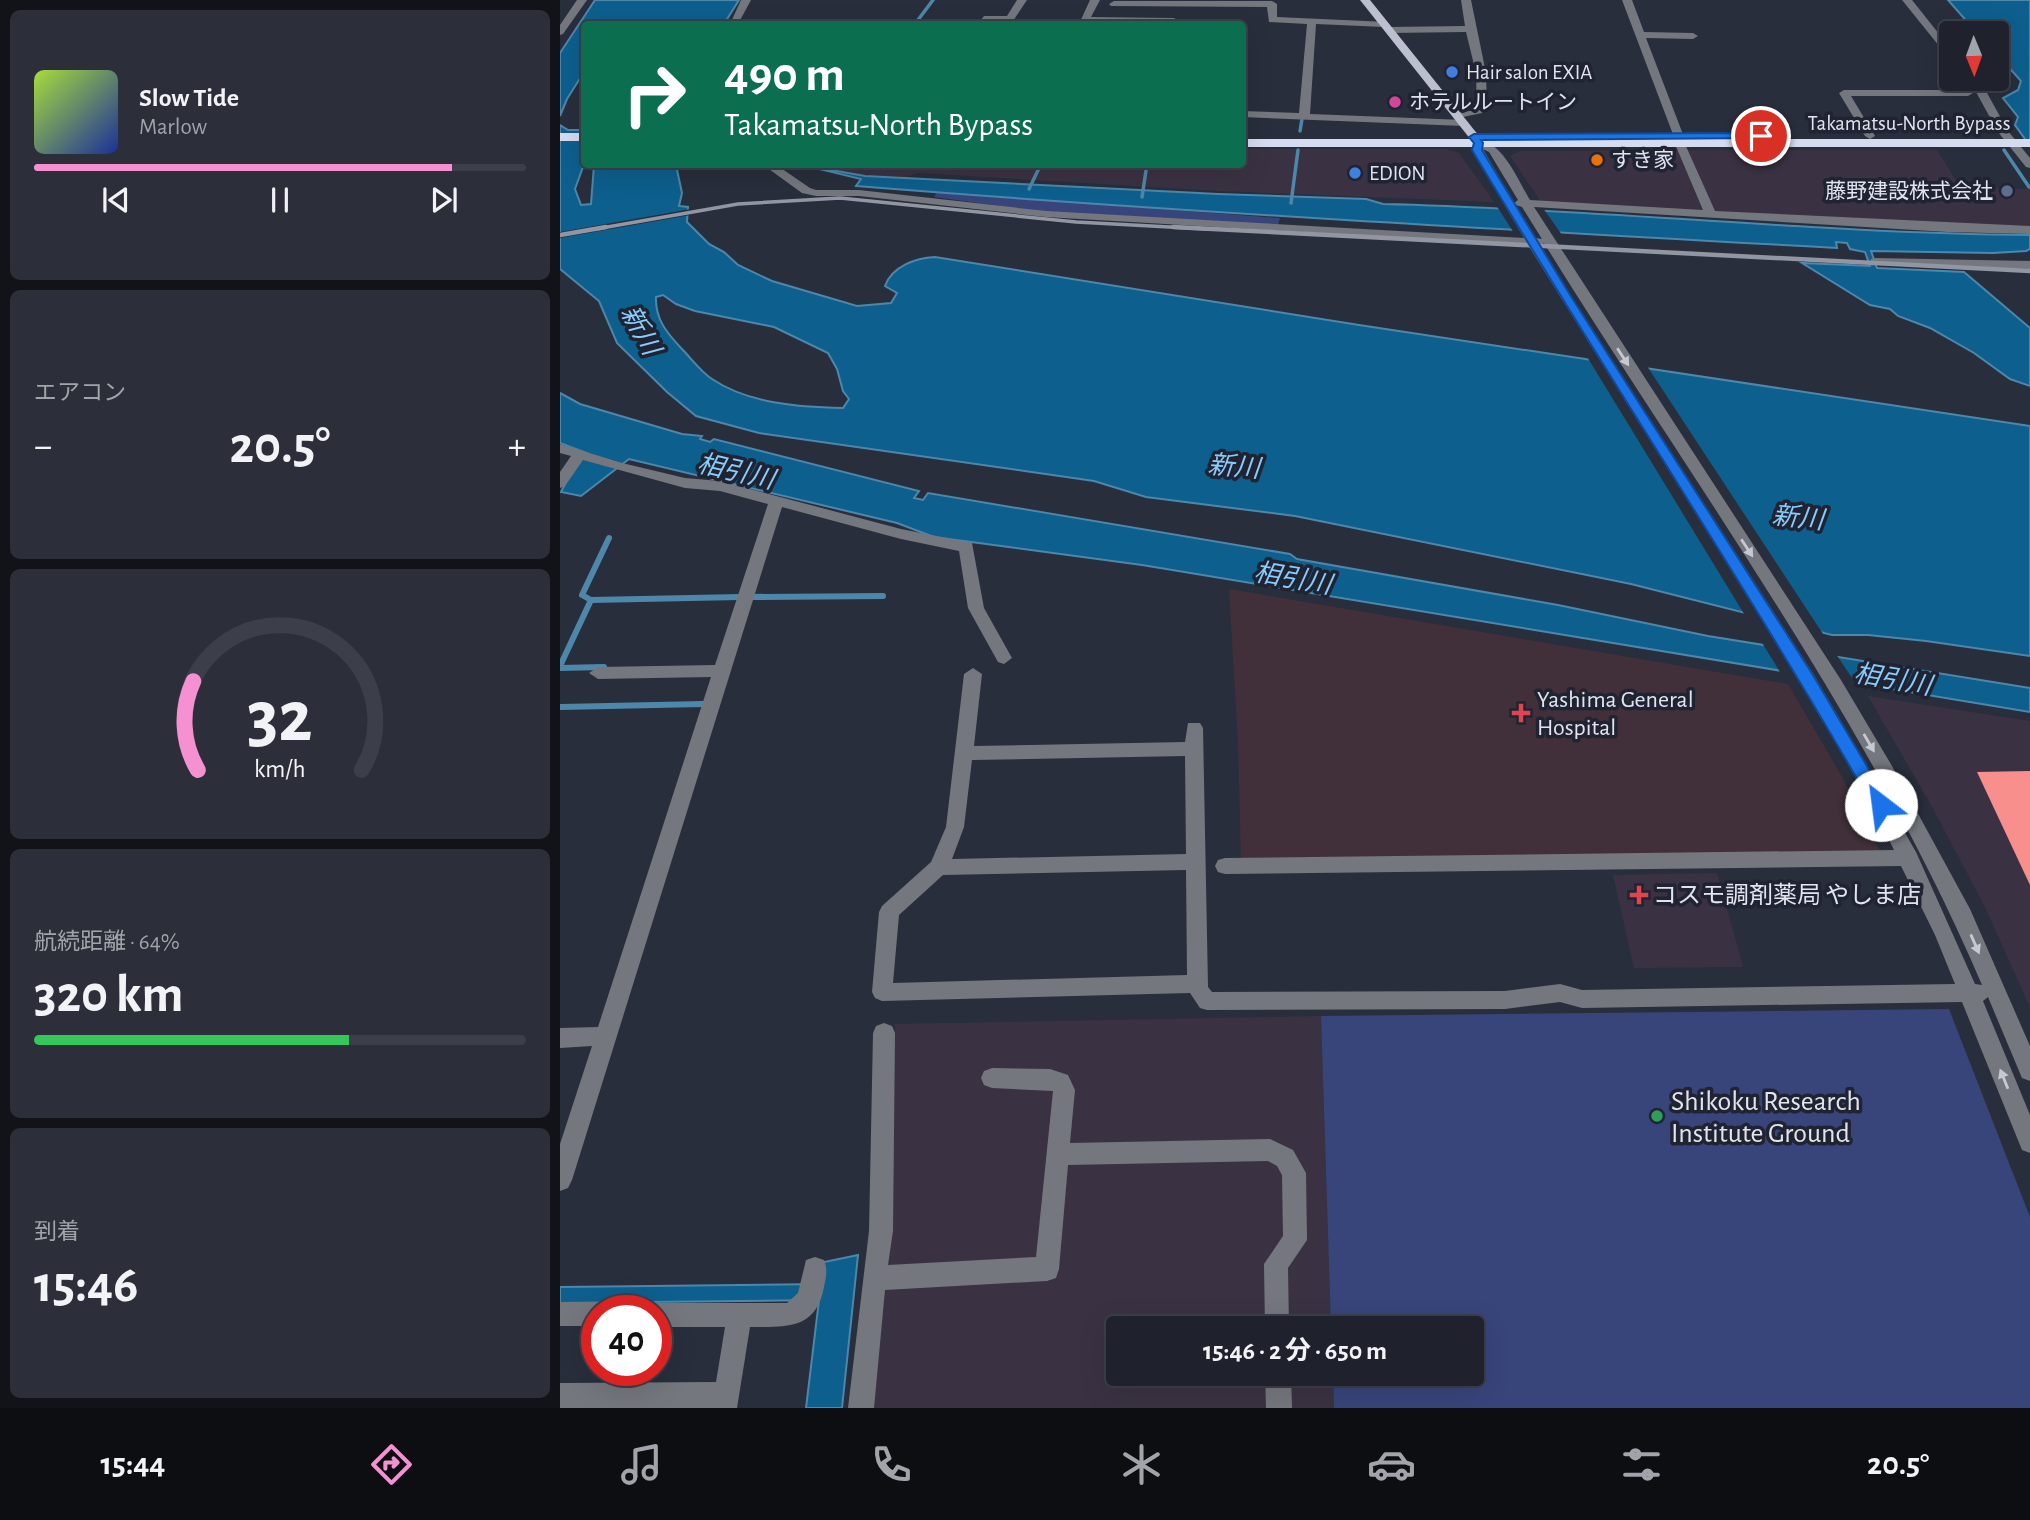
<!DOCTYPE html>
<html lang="ja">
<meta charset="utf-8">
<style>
:root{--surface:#1f222d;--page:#2c2f39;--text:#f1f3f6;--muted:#a1a4aa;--line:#3c3f49;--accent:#f590d1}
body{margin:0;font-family:"Alegreya Sans","Noto Sans JP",sans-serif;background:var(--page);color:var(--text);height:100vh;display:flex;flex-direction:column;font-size:26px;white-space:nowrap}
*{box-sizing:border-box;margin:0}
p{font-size:23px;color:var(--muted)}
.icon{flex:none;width:38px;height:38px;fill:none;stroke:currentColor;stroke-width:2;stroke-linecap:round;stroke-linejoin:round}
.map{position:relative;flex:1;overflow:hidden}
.panel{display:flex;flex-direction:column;gap:10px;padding:10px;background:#111319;width:560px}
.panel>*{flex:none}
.hud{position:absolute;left:21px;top:21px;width:665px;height:147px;border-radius:7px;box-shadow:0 7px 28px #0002,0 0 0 2px var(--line);background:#0b6e4f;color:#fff;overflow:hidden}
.needle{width:46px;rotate:179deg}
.fabs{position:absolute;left:1379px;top:21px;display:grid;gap:14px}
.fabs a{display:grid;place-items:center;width:70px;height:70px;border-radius:7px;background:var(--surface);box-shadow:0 7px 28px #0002,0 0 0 2px var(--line);font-size:35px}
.speed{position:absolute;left:21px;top:1295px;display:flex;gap:14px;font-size:35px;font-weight:700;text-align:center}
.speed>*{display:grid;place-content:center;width:91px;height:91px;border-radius:50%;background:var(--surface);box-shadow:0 7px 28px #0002,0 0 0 2px var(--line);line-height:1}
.speed .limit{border:10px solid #d22;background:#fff;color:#111}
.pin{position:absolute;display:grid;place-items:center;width:60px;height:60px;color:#fff;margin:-30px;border:4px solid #fff;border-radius:50%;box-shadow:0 2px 7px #0007}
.me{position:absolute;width:77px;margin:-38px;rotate:330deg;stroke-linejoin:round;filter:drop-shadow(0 0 5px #0008)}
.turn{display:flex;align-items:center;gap:24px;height:147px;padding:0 28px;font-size:32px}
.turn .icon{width:91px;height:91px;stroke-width:2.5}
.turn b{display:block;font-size:49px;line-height:60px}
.big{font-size:52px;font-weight:700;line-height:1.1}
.panel .tile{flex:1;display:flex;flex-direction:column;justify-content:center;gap:10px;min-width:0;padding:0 24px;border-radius:10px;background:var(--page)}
.panel .dial{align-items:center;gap:0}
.dial svg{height:182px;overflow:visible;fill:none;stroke:var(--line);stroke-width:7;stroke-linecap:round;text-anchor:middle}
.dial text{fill:var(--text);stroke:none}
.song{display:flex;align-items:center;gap:21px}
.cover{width:84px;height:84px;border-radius:10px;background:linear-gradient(135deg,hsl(80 70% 55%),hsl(230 70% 35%))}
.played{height:7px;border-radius:4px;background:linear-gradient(90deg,var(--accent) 85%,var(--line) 85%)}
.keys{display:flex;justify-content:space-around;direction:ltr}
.heat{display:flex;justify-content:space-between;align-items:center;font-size:38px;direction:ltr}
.charge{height:10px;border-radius:5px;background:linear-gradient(90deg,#34c759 64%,var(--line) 0)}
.trip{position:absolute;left:546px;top:1316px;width:378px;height:70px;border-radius:7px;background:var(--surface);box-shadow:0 7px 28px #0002,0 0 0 2px var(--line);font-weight:700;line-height:70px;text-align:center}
.dock{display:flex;height:112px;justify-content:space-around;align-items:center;background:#0c0e12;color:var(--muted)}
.dock .icon{width:49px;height:49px}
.dock .current{color:var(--accent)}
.dock b{font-size:32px;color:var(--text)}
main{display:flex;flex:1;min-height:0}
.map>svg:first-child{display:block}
</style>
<main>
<section class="panel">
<div class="tile">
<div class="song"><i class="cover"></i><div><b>Slow Tide</b><p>Marlow</p></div></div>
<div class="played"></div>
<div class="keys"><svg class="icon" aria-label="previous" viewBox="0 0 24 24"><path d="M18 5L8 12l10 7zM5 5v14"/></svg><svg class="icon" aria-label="pause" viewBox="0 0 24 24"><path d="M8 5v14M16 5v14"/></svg><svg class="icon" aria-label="next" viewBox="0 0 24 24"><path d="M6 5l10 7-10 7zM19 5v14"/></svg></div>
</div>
<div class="tile"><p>エアコン</p>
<div class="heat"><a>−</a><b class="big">20.5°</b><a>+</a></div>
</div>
<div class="tile dial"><svg viewBox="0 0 100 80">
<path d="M14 69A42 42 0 1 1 86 69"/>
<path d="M14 69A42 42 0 0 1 12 30" stroke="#f590d1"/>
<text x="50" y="56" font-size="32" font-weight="700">32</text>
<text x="50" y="72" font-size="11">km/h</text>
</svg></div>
<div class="tile"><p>航続距離 · 64%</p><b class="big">320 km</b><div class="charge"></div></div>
<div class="tile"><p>到着</p><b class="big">15:46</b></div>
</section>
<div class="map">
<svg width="1470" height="1408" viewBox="0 0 1470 1408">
<rect width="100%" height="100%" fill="#292e3c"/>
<!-- commercial -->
<g fill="#3a3242">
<path d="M 683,149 L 886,149 L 899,153 L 934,202 L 660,191 L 357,173 L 347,177 L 305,176 L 252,165 L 682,164 Z"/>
<path d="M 1120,150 L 1147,213 L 982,203 L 950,156 L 960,151 Z"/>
<path d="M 1125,150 L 1377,150 L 1400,187 L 1470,189 L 1470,228 L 1153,214 Z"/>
<path d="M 1308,696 L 1470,721 L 1470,1007 L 1424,905 L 1370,803 Z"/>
<path d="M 1157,873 L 1183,967 L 1074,968 L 1053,875 Z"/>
<path d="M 761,1016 L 771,1328 L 558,1328 L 558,1374 L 773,1374 L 774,1408 L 313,1408 L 322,1302 L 331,1243 L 335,1024 Z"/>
</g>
<!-- medical -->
<path fill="#413039" d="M 669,589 L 1228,684 L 1281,775 L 1320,851 L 681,860 L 678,742 Z"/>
<!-- green -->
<g fill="#38457a">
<path d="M 377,192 L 720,218 L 718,225 L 486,212 L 374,197 Z"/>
<path d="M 1389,1009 L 1470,1217 L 1470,1408 L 774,1408 L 773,1374 L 912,1374 L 912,1328 L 771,1328 L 761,1016 Z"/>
</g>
<!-- water -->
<g fill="#0d5f8d" stroke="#4d87aa" stroke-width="2" fill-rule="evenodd">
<path d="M 35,0 L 179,0 L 164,24 L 24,24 L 24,72 L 7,99 L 0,116 L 0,53 Z"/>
<path d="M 1388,0 L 1470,0 L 1470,146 L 1455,125 L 1458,117 L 1443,98 L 1458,90 L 1461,81 L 1437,54 L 1437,33 L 1417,33 Z"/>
<path d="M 0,125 L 8,130 L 24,130 L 24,164 L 15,189 L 21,205 L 31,204 L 34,165 L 116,165 L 122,193 L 119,206 L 128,207 L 127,222 L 149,244 L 164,252 L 178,265 L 212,281 L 297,306 L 331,303 L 337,293 L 325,286 C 332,266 356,258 375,257 L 799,325 L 1470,426 L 1470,656 L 1366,641 L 1308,635 L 1272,635 L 1071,584 L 735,516 L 586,497 L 534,481 L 199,433 L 136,416 L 107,392 L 57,343 L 39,301 L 0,269 ZM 103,295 L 116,304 L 135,311 L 214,327 L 268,353 L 277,369 L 283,391 L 289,399 L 283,408 C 240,407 189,404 152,379 C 141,372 131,358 121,348 C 107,333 95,319 96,297 Z"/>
<path d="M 243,165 L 305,176 L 658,194 L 806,199 L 823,204 C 1039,209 1254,233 1470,235 L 1470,249 L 1466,251 L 1433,253 L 1311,251 L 1317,268 L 1404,272 L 1470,328 L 1470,386 L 1450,379 L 1414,353 L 1370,328 L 1338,316 L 1330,309 L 1310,305 L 1242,263 L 1310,266 L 1305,252 L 1290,249 L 1287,243 L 1276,242 L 1277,248 C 949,230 622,212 296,186 L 301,179 Z"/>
<path d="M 0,393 L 20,404 L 122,434 L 142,436 L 140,439 L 150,442 L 154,439 L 359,491 L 354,498 L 363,500 L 368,493 L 730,554 L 737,559 L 998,605 L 1148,636 L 1470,688 L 1470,712 L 582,565 L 374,537 L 337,523 L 69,459 L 21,496 L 1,492 L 15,464 L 27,453 L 0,443 Z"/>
<path d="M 298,1255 L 282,1408 L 246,1408 L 259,1300 L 0,1303 L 0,1287 L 261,1284 L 264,1262 Z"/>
</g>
<!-- pier -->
<g fill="#292e3c">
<path d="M 936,205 L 983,208 L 1002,235 L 954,233 Z"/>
<path d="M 131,209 L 131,215 L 0,238 L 0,232 Z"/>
<path d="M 1026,355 L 1085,363 L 1265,637 L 1186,617 Z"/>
<path d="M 1201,641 L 1276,654 L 1298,687 L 1220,672 Z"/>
</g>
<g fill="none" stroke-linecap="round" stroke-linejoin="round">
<!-- stream-far1 -->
<g stroke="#4d87aa" stroke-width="3.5">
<path d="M 355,24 L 373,0"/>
<path d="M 740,131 L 742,119"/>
<path d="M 1444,150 L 1469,187"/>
<path d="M 469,189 L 481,164"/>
<path d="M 582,197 L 587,164"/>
<path d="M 731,203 L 738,150"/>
</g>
<!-- stream -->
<g stroke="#4d87aa" stroke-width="6">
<path d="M 49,538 L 22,595 L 31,600 L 180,597"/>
<path d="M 187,597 L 323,596"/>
<path d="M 0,666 L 31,600"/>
<path d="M 0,668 L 44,667"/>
<path d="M 0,707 L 143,704"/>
</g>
</g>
<!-- building -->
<path fill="#f88f8c" d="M 1470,771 L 1470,885 L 1417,772 Z"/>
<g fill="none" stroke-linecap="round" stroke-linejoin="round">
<!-- minor -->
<g fill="#75777e" fill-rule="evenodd">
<path d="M 17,0 L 27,0 L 3,34 L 0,35 L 0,25 Z"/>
<path d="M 181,0 L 191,0 L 178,24 L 170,24 Z"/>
<path d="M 457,0 L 467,0 L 451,24 L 430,21 L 427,24 L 418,24 L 424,16 L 447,16 Z"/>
<path d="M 530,0 L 540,0 L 531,17 L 614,18 L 619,21 L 614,24 L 519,24 Z"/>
<path d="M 901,0 L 911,0 L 926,73 L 927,112 L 898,118 L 893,115 L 894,113 L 917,110 L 916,73 L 906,32 L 829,33 L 824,30 L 829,27 L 905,26 Z"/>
<path d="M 1062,0 L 1072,0 L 1084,32 L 1133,33 L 1138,36 L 1133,39 L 1086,38 L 1124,137 L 1123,139 L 1114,137 Z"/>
<path d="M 1342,0 L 1352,0 L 1391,49 L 1391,58 L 1388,57 Z"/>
<path d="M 554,1 L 712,1 L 717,4 L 717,17 L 827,22 L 829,24 L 824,27 L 756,24 L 750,114 L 904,120 L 909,123 L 904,126 L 682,117 L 682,111 L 739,113 L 747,24 L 709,22 L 707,7 L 551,6 L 549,4 Z"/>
<path d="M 1396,79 L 1416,79 L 1426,91 L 1448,131 L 1470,158 L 1470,168 L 1466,167 L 1438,132 L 1416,92 L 1406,79 L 1413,93 L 1408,96 L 1291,96 L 1315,136 L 1310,139 L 1305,136 L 1279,93 L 1284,90 L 1401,90 Z"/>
<path d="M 915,141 C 942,138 958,181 970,200 L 1143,210 L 1115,144 L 1120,141 L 1125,144 L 1155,211 L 1470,226 L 1470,234 L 1388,232 L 974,207 L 1281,680 L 1332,766 L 1410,909 L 1470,1046 L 1470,1081 L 1462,1078 L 1428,997 L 1423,1001 L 1470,1115 L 1470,1153 L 1462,1150 L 1402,1002 L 1022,1008 L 1000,1002 L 945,1009 L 647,1010 L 640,1008 L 630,993 L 322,1001 L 315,998 L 312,992 L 319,912 L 322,906 L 371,862 L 386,827 L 404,674 L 413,668 L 422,674 L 414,746 L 625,742 L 628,723 L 640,723 L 643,728 L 648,987 L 652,992 L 945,991 L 1000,984 L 1022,990 L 1395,984 L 1375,935 L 1341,866 L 665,874 L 658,872 L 655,866 L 658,860 L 665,858 L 1334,850 L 1313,808 L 1242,683 L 968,245 L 486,217 L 299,196 L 256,196 L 242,193 L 202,164 L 215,164 L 250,188 L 256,190 L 299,190 L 486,211 L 964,238 L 912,150 ZM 923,149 L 929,152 L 958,200 L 954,203 ZM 956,205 L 962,207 L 982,239 L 976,238 ZM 984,243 C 1135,487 1309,720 1422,985 L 1415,984 L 1356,852 L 1254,675 L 1012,298 L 980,245 ZM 625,756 L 626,854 L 392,859 L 404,827 L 412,760 ZM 626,870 L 627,975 L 333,983 L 339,915 L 383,875 Z"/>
<path d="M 1315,258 L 1470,261 L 1470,269 L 1311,265 L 1311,259 Z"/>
<path d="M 0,444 L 62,463 L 125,478 L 160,481 L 341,529 L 412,543 L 424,608 L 452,658 L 444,664 L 438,662 L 408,608 L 399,551 L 341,539 L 222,507 L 12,1180 L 8,1188 L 0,1191 L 0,1144 L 32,1046 L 0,1048 L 0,1028 L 38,1027 L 151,677 L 38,679 L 29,673 L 38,667 L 155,665 L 208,504 L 160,491 L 125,488 L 23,460 L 5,486 L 0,488 L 0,472 L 11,456 L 0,453 Z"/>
<path d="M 324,1023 L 332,1026 L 335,1033 L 333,1231 L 328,1265 L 476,1257 L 493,1091 L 432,1088 L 424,1085 L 421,1078 L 424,1071 L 432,1068 L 490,1069 L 508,1075 L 515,1090 L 510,1143 L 710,1139 L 733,1150 L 746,1173 L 747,1240 L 728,1268 L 729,1328 L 705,1328 L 704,1264 L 723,1236 L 722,1175 L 717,1166 L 708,1161 L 508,1165 L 499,1269 L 496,1278 L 487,1281 L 325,1290 L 314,1408 L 288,1408 L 309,1231 L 313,1033 L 316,1026 Z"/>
<path d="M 255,1257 L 264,1260 C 268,1270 266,1277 264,1287 C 256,1330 226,1327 190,1327 L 177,1408 L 0,1408 L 0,1383 L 156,1382 L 165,1327 L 96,1327 L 96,1311 L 85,1311 L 87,1306 L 96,1303 L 227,1303 L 238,1293 L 246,1260 Z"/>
<path d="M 0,1302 L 37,1302 L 46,1305 L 48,1311 L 37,1311 L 37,1326 L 0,1326 Z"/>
<path d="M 705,1374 L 731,1374 L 732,1408 L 706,1408 Z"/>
</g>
<!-- major -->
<path fill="#bbbfcf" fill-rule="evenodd" d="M 800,0 L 810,0 L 923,141 L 923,145 L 915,145 Z"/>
<!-- highway -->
<g fill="#d6dcef" fill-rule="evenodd">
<rect x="0" y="133" width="24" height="8"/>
<rect x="682" y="139" width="788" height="8"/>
</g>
<!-- rail-far1 -->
<path stroke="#9296a2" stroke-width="3.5" d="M 36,229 L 178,204 L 280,198 L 516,222 L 647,229"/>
<!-- rail -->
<g stroke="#9296a2" stroke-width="4.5">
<path d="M 613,227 L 1470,271"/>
<path d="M 0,235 L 46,227"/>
</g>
</g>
<!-- one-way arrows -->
<defs><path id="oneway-solid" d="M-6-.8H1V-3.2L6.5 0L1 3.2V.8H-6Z" transform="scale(1.75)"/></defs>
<g fill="#c6c9d2">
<use href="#oneway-solid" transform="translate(1063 357) rotate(57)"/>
<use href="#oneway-solid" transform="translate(1187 548) rotate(57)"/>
<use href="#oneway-solid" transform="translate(1309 743) rotate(60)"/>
<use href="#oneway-solid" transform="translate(1415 944) rotate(66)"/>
<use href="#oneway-solid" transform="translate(1444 1079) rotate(-112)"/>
</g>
<!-- route -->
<path fill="#1a73e8" stroke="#114b97" stroke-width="2" d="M 1201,133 L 1204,134 L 1204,138 L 921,140 L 923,143 L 922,150 L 1012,298 L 1253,675 L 1330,805 L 1327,810 L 1315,810 C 1187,586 1044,372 912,150 L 914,143 L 909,137 L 914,134 Z"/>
<!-- markers -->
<g fill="#3f7fe0" stroke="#202432" stroke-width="2.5">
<circle cx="892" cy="72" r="7"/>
<circle cx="795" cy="173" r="7"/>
</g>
<circle fill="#d1479c" stroke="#202432" stroke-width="2.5" cx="835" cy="102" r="7"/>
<circle fill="#e8710a" stroke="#202432" stroke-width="2.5" cx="1037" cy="160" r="7"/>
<circle fill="#5c6f8a" stroke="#202432" stroke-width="2.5" cx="1447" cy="191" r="7"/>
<g fill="#e0444e" stroke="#202432" stroke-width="2.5">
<path d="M957.5 702.5h7v7h7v7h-7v7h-7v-7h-7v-7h7z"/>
<path d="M1075.5 884.5h7v7h7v7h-7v7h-7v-7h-7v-7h7z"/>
</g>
<circle fill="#2e9e5b" stroke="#202432" stroke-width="2.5" cx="1097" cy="1116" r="7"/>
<g text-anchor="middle" stroke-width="7" stroke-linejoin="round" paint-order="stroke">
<!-- far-poi labels -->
<g font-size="21" fill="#e1e4ee" stroke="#202432" text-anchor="start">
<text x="906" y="79">Hair salon EXIA</text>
<text x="849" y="109">ホテルルートイン</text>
<text x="1051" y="167">すき家</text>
<text x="809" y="180">EDION</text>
<text x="1433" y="198" text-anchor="end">藤野建設株式会社</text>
</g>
<!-- far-street labels -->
<g font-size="21" fill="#e1e4ee" stroke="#202432">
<text x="1349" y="130">Takamatsu-North Bypass</text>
</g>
<!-- poi labels -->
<g font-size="24" fill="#e1e4ee" stroke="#202432" text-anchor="start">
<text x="977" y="707">Yashima General<tspan x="977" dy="28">Hospital</tspan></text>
<text x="1093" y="903">コスモ調剤薬局 やしま店</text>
</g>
<!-- water labels -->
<g font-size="26" font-style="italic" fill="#89cbfb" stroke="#202432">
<text transform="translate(81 330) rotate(61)" y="9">新川</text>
<text transform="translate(674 466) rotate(5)" y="9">新川</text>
<text transform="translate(176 471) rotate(13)" y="9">相引川</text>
<text transform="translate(1238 517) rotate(6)" y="9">新川</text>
<text transform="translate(733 578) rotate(10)" y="9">相引川</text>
<text transform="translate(1333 679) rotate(10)" y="9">相引川</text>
</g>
<!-- near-poi labels -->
<g font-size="28" fill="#e1e4ee" stroke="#202432" text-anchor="start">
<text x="1111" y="1110">Shikoku Research<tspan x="1111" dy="32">Institute Ground</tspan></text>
</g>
</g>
</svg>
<div class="fabs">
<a><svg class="needle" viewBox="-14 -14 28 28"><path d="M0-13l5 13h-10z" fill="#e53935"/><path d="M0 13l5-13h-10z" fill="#a1a4aa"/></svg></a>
</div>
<div class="speed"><div class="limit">40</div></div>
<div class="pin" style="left:1201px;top:136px;background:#d93025"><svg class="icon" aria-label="arrive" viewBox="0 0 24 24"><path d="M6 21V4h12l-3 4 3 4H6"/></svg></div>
<svg class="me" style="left:1321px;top:805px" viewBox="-20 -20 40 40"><circle r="19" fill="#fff"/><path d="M0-13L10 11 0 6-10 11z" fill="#1a73e8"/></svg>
<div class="trip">15:46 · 2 分 · 650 m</div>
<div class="hud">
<div class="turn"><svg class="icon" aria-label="right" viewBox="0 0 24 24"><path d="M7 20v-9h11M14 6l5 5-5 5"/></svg><div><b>490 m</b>Takamatsu-North Bypass</div></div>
</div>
</div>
</main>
<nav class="dock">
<b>15:44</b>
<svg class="icon current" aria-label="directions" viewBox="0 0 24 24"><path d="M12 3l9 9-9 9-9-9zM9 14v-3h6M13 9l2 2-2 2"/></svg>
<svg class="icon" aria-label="music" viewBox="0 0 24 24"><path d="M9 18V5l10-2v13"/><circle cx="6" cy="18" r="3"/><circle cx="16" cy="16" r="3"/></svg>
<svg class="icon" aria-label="phone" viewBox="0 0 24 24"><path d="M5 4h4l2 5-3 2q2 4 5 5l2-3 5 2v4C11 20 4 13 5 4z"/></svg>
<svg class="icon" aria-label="climate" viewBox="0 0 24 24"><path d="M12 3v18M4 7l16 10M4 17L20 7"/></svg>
<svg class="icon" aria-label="car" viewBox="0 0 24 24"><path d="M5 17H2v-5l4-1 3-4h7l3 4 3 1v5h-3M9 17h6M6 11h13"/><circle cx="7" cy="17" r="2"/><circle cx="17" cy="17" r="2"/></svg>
<svg class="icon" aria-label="filters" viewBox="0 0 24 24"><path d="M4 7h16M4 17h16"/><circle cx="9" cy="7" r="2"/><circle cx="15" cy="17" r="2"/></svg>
<b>20.5°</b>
</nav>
